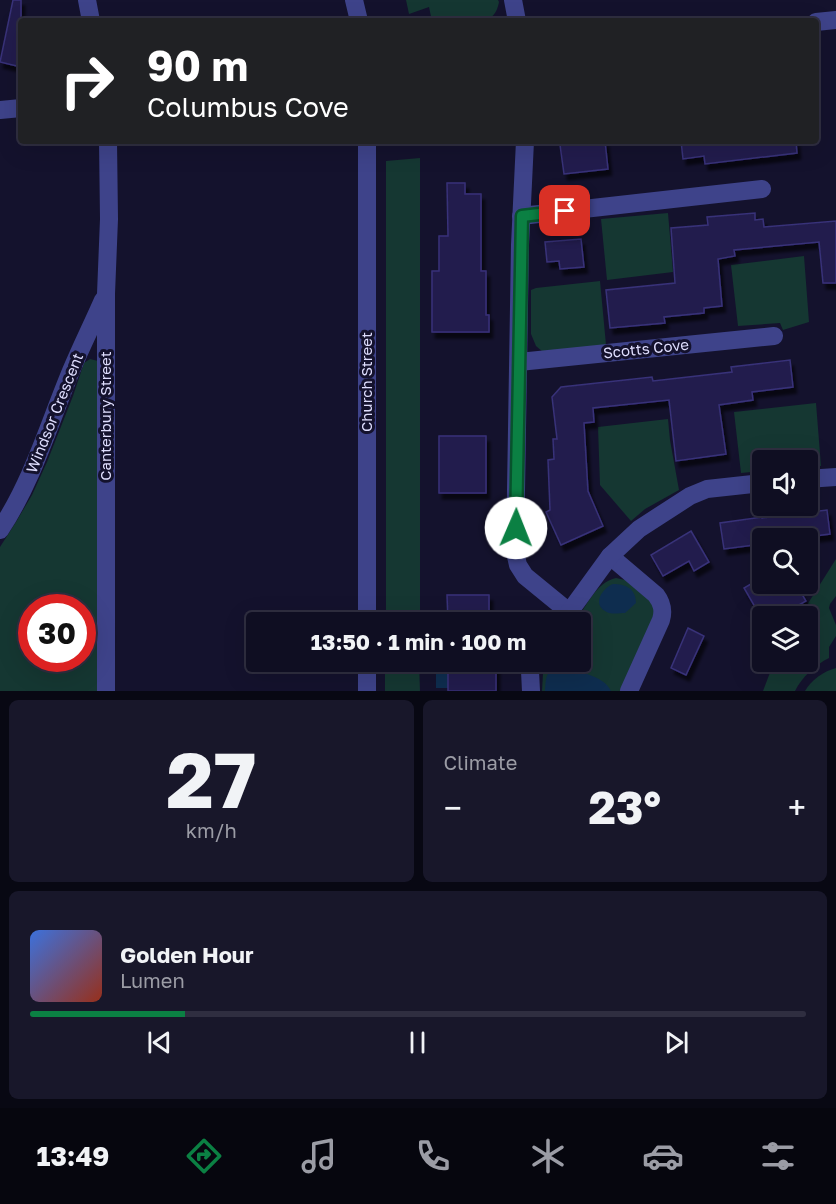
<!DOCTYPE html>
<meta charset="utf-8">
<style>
:root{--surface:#0f0e22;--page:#18172a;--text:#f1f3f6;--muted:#9b9ca5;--line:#2f2e40;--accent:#0b8043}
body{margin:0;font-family:"Golos Text",sans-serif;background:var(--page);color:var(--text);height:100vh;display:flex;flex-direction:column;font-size:22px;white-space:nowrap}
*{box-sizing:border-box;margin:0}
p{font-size:20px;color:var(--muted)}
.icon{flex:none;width:33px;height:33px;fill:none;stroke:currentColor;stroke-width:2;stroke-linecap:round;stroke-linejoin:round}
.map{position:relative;height:691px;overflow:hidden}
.details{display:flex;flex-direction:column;gap:9px;padding:9px;background:#080813;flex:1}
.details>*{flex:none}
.guide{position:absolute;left:18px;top:18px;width:801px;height:126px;border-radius:6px;box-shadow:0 6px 24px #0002,0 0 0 2px var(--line);background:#202124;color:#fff;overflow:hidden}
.buttons{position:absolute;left:752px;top:450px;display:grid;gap:12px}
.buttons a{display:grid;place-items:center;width:66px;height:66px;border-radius:6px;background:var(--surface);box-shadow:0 6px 24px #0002,0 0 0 2px var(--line);font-size:30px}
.speed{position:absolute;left:18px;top:594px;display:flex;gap:12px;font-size:30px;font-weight:700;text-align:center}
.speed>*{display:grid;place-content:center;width:78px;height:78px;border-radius:50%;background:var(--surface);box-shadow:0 6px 24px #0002,0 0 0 2px var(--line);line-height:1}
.speed .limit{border:9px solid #d22;background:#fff;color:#111}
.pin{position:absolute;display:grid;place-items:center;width:51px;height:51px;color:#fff;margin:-26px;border-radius:12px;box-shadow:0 3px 9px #0006}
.me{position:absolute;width:66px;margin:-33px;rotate:1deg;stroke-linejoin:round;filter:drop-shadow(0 0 4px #0008)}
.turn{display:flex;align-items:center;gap:21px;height:126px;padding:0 30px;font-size:27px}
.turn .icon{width:78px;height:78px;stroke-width:2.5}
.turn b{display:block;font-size:42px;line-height:51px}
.big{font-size:45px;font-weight:700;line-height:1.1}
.details .widget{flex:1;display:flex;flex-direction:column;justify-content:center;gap:9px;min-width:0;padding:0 21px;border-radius:9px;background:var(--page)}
.details .dial{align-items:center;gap:0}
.dial b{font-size:78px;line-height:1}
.song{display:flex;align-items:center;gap:18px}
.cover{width:72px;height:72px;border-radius:9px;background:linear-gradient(135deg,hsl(220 70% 55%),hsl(10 70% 35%))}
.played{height:6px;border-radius:3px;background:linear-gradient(90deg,var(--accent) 20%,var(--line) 20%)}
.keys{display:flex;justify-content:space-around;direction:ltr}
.heat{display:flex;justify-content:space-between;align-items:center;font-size:33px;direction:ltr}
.details .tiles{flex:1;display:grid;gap:9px;grid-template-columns:1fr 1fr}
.widget:last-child{grid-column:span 2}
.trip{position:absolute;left:246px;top:612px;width:345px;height:60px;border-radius:6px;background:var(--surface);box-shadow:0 6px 24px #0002,0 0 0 2px var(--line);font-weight:700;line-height:60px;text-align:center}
.dock{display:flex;height:96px;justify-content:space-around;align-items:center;background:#06060e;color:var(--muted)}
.dock .icon{width:42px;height:42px}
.dock .current{color:var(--accent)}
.dock b{font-size:27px;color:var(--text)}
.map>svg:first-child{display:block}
</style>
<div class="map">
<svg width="836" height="691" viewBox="0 0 836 691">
<defs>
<filter id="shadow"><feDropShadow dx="3.5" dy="6" stdDeviation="1.5" flood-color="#0009"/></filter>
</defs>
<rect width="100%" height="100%" fill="#14122d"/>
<!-- green -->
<g fill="#153732" fill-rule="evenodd">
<path d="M 406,0 L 498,0 L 499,2 C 498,8 495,15 490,18 C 480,24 445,21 432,21 L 429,7 L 409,14 Z"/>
<path d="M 420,158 L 420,622 L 386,622 L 386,161 Z"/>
<path d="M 668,213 L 673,272 L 607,280 L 601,219 Z"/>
<path d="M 804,256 L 809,322 L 783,330 L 780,323 L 738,326 L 731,265 Z"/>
<path d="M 600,281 L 606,345 L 543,352 L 536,346 L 531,334 L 531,290 L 536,288 Z"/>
<path d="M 90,359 L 98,361 L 98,691 L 0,691 L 0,547 L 16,522 L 32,495 L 47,462 L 73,396 L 84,363 ZM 32,608 L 82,608 L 82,658 L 32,658 Z"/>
<path d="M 816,403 L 821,466 L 807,467 L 807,460 L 762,460 L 762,471 L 741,473 L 734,412 Z"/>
<path d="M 668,419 L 670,440 L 679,490 L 645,509 L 631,521 L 600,485 L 598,427 Z"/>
<path d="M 836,559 L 836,596 L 830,604 L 829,608 L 836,625 L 836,636 L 829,647 L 829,658 C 815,665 802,677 795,691 L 763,691 L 774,662 L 807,662 L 807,616 L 800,616 Z"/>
<path d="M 616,578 L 625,580 L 654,604 L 655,615 L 621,691 L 542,691 L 543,673 L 548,662 L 580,662 L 580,622 L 575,622 C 586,607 596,582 616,578 Z"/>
<path d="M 385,662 L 419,662 L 420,691 L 385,691 Z"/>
<path d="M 836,668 L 836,691 L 805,691 C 811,680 824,671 836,668 Z"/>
</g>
<!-- water -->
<g fill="#0e2d4f">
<path d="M 613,584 C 625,584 636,588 636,603 L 625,613 C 619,613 610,615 605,611 C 592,603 603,588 613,584 Z"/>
<path d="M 440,662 L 448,662 L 448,688 L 436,688 L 436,673 L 440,673 Z"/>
<path d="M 557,668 C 574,670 604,675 611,691 L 545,691 C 546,680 545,671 557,668 Z"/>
</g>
<!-- building -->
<g fill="#231f4d" stroke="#383179" stroke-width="1.5" filter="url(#shadow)">
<path d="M 13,0 L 21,0 L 21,67 L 0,62 Z"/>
<path d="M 594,141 L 605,141 L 608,169 L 564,174 L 560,145 Z"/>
<path d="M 681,141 L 796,141 L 797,153 L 705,164 L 704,156 L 683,159 Z"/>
<path d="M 447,183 L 465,183 L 465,194 L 481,194 L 481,271 L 486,271 L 486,315 L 489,315 L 489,332 L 432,332 L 432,271 L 439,271 L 439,236 L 448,236 Z"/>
<path d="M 755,213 L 755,220 L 763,219 L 764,227 L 836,221 L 836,283 L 823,283 L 819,242 L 734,250 L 735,256 L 718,259 L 722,306 L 704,308 L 704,313 L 664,317 L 665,323 L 610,328 L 606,290 L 675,283 L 671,228 L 708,225 L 707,217 Z"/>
<path d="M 581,239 L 584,267 L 560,269 L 559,261 L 547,262 L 545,242 Z"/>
<path d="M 790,360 L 793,387 L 752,392 L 753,400 L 719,405 L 726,454 L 676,461 L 669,400 L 593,408 L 594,422 L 584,423 L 588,491 L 603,526 L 561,545 L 546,512 L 550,510 L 548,460 L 554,459 L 553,439 L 557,439 L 552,397 L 561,387 L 652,377 L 653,381 L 732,372 L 731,367 Z"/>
<rect x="439" y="436" width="47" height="57"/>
<path d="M 827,510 L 830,534 L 799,538 L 762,538 L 762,544 L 724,549 L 720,523 L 762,517 L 762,518 Z"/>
<path d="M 691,531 L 709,562 L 694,571 L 689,561 L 663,576 L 651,555 Z"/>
<path d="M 761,578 L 762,584 L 796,584 L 806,601 L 780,616 L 762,616 L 762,619 L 744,588 Z"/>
<path d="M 447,595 L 489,595 L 489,622 L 448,622 Z"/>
<path d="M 688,628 L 704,636 L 686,675 L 671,668 Z"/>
<rect x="448" y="662" width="48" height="29"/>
</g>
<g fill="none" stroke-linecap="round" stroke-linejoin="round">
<!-- street -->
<g stroke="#3e438a" stroke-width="18">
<path d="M 87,0 L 91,21"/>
<path d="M 354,0 L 359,21"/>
<path d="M 513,0 L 517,21"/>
<path d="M 816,22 L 836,20"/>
<path d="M 0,110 L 21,108"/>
<path d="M 367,141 L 367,622"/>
<path d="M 525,141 L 520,245 L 515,552 L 518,565 L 525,576 L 569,612"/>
<path d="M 521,216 L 762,189"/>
<path d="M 519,362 L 774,336"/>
<path d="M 807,479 L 836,477"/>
<path d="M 0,530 C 32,482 49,424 71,371 C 81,347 93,323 103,300"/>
<path d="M 610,556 L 656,595 C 662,603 664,610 661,620 L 629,691"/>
<path d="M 562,622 L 610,556 L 639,529 L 690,496 L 707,489 L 762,483"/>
<path d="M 367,662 L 367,691"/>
<path d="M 106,691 L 106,294 L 109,219 L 108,141"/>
<path d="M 531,691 L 530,671 L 534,662"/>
</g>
</g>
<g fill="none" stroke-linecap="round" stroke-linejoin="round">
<defs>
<path id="route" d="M 516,528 L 522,216 L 565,211"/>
</defs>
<!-- route casing -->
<use href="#route" stroke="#07532c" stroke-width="15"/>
<!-- route -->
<use href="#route" stroke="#0b8043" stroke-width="10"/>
</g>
<g text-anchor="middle" stroke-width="6" stroke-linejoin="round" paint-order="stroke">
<!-- street labels -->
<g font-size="15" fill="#dfdefe" stroke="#14122d">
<text transform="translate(646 349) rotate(-6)" y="5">Scotts Cove</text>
<text transform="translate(367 382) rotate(-90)" y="5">Church Street</text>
<text transform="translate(55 413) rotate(-68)" y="5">Windsor Crescent</text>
<text transform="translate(106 416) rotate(-90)" y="5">Canterbury Street</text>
</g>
</g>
</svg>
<div class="buttons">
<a><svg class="icon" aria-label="sound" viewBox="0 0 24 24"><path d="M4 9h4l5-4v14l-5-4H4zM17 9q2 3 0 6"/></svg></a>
<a><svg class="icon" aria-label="search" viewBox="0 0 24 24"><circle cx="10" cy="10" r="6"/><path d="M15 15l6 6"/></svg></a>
<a><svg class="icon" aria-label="layers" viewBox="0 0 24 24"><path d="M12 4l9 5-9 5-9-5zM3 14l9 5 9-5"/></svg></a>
</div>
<div class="speed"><div class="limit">30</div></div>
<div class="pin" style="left:565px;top:211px;background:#d93025"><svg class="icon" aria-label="arrive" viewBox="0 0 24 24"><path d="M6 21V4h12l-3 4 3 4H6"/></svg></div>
<svg class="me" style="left:516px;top:528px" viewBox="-20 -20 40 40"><circle r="19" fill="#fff"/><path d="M0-13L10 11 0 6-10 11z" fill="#0b8043"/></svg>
<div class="trip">13:50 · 1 min · 100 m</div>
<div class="guide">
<div class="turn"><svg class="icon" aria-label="right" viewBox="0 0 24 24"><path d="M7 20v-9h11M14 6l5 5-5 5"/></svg><div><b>90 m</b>Columbus Cove</div></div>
</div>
</div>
<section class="details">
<div class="tiles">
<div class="widget dial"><b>27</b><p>km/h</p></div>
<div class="widget"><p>Climate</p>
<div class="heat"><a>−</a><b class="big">23°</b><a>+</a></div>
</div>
<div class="widget">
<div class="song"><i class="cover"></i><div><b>Golden Hour</b><p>Lumen</p></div></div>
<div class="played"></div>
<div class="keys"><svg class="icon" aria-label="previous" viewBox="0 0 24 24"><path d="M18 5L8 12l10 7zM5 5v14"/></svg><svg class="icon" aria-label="pause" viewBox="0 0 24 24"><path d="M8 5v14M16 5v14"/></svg><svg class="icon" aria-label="next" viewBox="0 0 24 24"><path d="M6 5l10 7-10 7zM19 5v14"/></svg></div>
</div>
</div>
</section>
<nav class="dock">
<b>13:49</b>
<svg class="icon current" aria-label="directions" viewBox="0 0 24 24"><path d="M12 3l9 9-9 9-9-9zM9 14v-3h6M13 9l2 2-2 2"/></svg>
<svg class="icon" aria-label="music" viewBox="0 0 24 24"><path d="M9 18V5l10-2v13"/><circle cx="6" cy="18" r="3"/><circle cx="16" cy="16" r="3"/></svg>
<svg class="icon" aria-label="phone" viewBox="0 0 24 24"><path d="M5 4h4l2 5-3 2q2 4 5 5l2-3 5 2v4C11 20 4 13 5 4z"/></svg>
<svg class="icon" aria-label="climate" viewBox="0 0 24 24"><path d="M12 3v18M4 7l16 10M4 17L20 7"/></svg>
<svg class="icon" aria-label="car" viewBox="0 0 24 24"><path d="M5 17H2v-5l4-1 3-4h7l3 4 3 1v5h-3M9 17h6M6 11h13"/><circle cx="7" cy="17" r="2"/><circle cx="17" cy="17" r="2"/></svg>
<svg class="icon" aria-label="filters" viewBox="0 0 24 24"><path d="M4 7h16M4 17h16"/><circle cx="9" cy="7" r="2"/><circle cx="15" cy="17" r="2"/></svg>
</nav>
